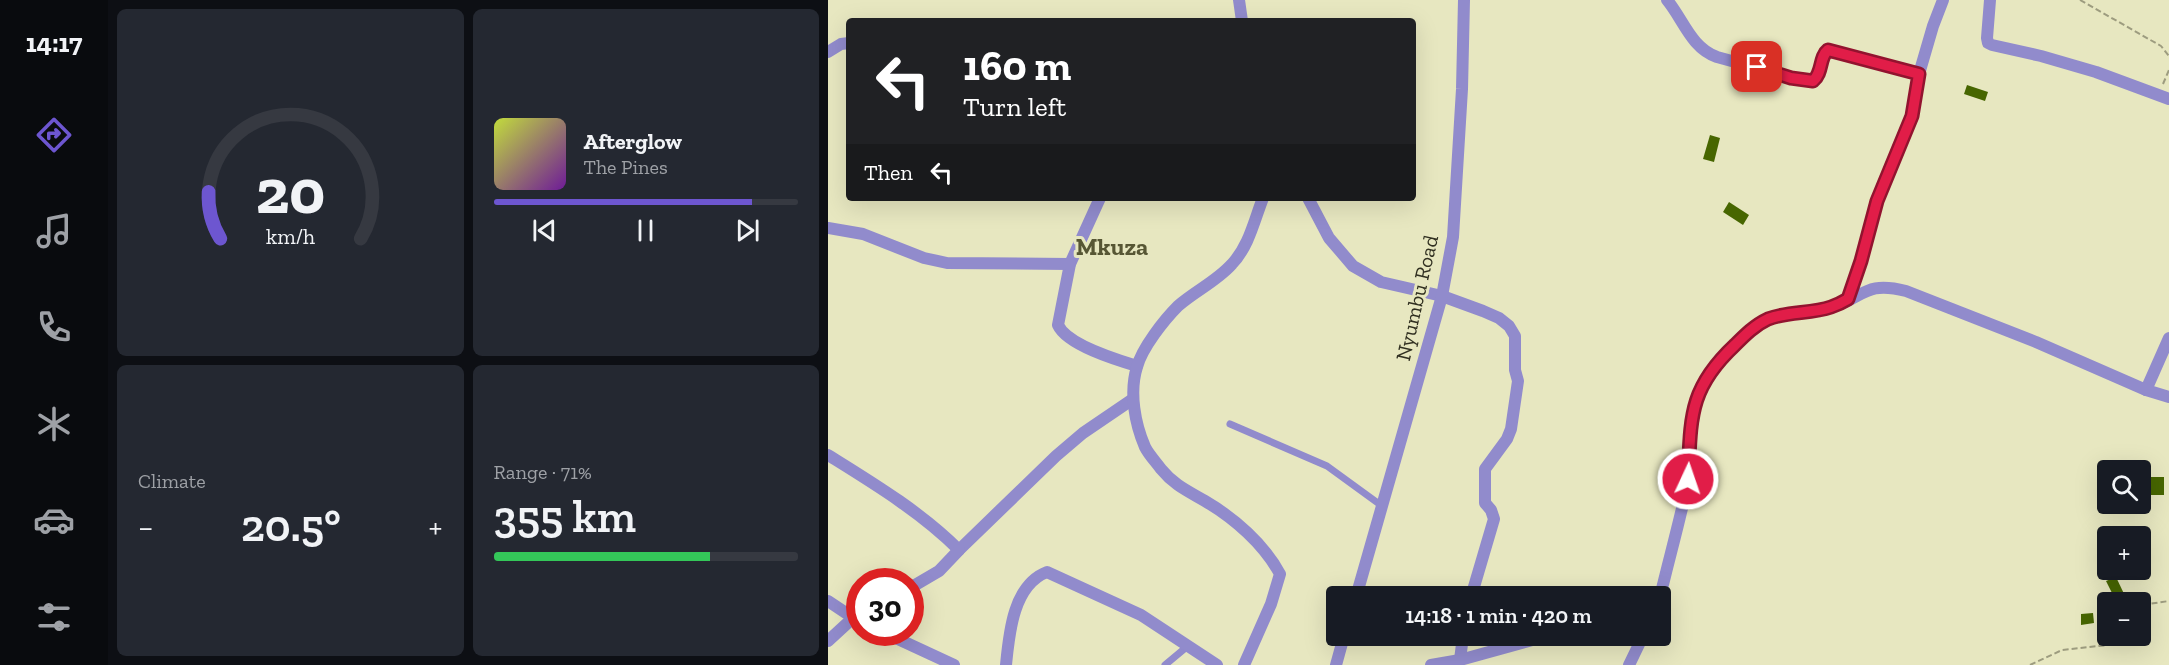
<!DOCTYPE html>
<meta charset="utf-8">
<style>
:root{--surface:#171b24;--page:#242831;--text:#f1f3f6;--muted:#9ea1a6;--line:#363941;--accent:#6d56d0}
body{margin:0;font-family:"Zilla Slab",serif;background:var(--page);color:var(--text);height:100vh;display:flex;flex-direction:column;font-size:22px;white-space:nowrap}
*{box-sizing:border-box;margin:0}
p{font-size:20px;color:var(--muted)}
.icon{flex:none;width:33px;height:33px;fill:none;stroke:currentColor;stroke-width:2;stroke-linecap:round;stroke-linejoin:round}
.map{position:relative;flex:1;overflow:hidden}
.side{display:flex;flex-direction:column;gap:9px;padding:9px;background:#0d0f14;width:720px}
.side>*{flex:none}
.hud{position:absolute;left:18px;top:18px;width:570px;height:183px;border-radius:6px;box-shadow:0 6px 24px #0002;background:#202124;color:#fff;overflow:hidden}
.controls{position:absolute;left:1269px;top:460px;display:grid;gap:12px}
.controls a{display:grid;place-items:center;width:54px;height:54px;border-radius:6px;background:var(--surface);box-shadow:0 6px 24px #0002;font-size:30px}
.speed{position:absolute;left:18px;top:568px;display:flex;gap:12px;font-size:30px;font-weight:700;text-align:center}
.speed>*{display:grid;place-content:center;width:78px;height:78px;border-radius:50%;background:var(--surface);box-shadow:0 6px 24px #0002;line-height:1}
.speed .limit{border:9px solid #d22;background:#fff;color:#111}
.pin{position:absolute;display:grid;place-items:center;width:51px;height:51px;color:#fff;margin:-26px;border-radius:12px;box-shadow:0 3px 9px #0006}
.me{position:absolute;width:66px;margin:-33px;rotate:3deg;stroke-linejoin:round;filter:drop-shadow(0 0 4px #0008)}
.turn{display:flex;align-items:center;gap:21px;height:126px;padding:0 18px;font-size:27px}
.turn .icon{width:78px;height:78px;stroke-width:2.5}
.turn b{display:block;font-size:42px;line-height:51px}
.then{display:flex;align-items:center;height:57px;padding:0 18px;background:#0003;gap:12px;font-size:22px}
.big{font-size:45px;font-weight:600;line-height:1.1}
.side .card{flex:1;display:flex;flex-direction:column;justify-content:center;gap:9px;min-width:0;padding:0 21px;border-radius:9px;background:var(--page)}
.side .dial{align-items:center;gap:0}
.dial svg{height:156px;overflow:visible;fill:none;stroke:var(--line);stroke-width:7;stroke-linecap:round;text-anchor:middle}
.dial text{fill:var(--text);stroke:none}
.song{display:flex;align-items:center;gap:18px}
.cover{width:72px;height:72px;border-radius:9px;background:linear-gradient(135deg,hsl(70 70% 55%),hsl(280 70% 35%))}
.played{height:6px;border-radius:3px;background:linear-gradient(90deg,var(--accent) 85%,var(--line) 85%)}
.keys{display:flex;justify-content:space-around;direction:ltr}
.heat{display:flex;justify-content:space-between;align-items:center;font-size:33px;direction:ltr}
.charge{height:9px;border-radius:4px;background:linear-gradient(90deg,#34c759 71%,var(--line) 0)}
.side .tiles{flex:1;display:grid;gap:9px;grid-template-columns:repeat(2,1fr)}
.trip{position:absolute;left:498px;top:586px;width:345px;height:60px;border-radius:6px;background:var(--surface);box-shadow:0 6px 24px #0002;font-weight:600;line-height:60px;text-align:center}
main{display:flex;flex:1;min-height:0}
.tab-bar{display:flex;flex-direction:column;width:108px;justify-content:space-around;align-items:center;background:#090b0e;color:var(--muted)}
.tab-bar .icon{width:42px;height:42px}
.tab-bar .selected{color:var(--accent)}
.tab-bar b{font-size:27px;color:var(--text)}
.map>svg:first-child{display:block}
</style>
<main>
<nav class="tab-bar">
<b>14:17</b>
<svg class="icon selected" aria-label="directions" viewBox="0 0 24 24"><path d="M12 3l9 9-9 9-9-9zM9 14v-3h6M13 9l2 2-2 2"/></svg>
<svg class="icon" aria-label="music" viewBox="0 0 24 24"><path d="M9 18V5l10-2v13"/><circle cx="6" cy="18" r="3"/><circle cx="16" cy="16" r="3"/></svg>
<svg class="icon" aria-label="phone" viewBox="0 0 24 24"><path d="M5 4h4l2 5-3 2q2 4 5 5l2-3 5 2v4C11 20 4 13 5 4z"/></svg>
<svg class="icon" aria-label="climate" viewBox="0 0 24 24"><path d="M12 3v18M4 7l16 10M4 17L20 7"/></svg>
<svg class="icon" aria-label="car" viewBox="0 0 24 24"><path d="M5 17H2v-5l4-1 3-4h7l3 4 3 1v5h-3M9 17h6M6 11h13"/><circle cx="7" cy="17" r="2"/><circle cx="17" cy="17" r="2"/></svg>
<svg class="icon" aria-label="filters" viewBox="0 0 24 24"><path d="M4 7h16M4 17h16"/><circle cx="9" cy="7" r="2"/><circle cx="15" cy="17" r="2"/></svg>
</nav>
<section class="side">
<div class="tiles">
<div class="card dial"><svg viewBox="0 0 100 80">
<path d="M14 69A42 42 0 1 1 86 69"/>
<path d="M14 69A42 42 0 0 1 8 45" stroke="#6d56d0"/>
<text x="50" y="56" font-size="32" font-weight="700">20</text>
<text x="50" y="72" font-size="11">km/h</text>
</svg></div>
<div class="card">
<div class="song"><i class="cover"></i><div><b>Afterglow</b><p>The Pines</p></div></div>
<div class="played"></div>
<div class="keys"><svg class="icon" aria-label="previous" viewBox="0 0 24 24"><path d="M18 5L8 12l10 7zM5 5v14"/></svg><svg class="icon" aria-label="pause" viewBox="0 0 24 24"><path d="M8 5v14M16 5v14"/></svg><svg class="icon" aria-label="next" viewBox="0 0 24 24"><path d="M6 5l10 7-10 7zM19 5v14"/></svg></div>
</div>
<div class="card"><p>Climate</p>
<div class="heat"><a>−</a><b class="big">20.5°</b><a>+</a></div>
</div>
<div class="card"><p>Range · 71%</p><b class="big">355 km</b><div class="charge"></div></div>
</div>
</section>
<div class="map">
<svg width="1341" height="665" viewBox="0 0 1341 665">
<rect width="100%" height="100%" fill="#e7e7c0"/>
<!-- building -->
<g fill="#476600">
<path d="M 1139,85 L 1160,92 L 1157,101 L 1136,94 Z"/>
<path d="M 882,135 L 892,138 L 886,162 L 875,159 Z"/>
<path d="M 901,202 L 921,215 L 915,225 L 895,212 Z"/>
<path d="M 1322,477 L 1336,477 L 1336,495 L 1321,495 Z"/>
<path d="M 1288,577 L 1298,598 L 1289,603 L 1278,581 Z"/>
<path d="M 1265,613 L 1266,623 L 1253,625 L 1253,614 Z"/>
</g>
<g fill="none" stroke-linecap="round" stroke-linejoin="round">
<!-- path -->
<g stroke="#9d9c7f" stroke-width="2" stroke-dasharray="6 3" stroke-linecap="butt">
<path d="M 1252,0 L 1333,46 L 1341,56"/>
<path d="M 1335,84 L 1341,70"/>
<path d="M 1312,616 L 1320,604 L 1341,601"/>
<path d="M 1202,665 L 1234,650 L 1280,645 L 1300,636"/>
</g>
<!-- service -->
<g stroke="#918bcc" stroke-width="7">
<path d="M 402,424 L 499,466 L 554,506"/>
<path d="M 337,665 L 361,645"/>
</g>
<!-- minor -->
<g stroke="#918bcc" stroke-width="12">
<path d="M 411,0 L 414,21"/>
<path d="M 839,0 C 855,19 863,48 889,57 L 977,81 L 985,81 C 995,73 991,57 1000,50 L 1091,74"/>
<path d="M 1162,0 L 1159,38 L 1160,43 L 1164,45 L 1213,56 L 1268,72 L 1341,99"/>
<path d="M 0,52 L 13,44 L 21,43"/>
<path d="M 272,198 L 242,264 L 230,325 C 239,345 289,360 309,366"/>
<path d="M 480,198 L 501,238 L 525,266 L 553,282 L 614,296 L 655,311 L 671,318 L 681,326 L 687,336 L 687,370 L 690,381 L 683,429 L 679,439 L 657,469 L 657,503 L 663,510 L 666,519 L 643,597"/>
<path d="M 0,228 L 35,234 L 96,258 L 119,263 L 242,264"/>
<path d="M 1020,299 L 1033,261 L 1049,201 L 1084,115 L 1091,74 L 1105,26 L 1115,0"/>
<path d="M 1318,390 L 1341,338"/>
<path d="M 0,455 C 45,483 93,512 131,550 L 228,456 L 255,433 L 305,399"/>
<path d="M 82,588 L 111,571 L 131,550"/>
<path d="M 832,597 C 841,559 852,520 860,482 C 862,470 862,457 862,446 C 864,403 872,379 903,348 C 914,338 925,326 938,320 C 958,311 980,313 1001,308 C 1036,299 1035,280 1078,291 L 1208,342 L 1318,390 L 1341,397"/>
<path d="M 0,601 L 30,621"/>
<path d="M 57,633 L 126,665"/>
<path d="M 0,641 L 25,618 L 32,615"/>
<path d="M 632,660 L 635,636"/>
<path d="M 178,665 C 181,634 185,585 219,572 L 313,615 L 389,665"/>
<path d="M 416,665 L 443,604 L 452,574 C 436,544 406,518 377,501 C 360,491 346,485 333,469 C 328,462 321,455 317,447 C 307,424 301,392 309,367 C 314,348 336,320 350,306 C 367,291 389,281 404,264 C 421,246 426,221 435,198"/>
<path d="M 603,665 L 632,660 L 719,636"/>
<path d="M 801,665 L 815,636"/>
</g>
<!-- tertiary -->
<g stroke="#918bcc" stroke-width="12">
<path d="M 528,597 L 614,296 L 625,237 L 634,89 L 636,0"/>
<path d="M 508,665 L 516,636"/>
</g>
</g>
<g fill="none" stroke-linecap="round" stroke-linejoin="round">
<defs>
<path id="route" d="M 860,479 C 863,418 860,389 907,345 C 917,335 927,325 940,319 C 960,311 983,314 1003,307 C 1009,305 1015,302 1020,299 L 1033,261 L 1049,201 L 1084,116 L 1091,74 L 1000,50 C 991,57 995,73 985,81 L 963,78 L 929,67"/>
</defs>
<!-- route casing -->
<use href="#route" stroke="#92132f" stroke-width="15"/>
<!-- route -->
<use href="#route" stroke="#e11d48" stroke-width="10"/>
</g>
<g text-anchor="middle" stroke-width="6" stroke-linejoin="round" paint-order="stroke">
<!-- street labels -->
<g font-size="21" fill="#313021" stroke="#e7e7c0">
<text transform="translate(589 298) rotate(-77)" y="7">Nyumbu Road</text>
</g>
<!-- quarter labels -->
<g font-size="24" font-weight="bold" fill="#575634" stroke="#e7e7c0">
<text x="284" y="255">Mkuza</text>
</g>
</g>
</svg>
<div class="controls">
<a><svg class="icon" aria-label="search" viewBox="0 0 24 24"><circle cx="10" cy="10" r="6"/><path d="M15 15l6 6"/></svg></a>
<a>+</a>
<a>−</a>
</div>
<div class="speed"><div class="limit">30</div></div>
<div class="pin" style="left:929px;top:67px;background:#d93025"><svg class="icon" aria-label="arrive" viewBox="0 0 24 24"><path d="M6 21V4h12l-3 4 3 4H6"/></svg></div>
<svg class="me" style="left:860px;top:479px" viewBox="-20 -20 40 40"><circle r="17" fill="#e11d48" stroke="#fff" stroke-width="3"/><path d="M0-11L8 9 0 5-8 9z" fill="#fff"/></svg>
<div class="trip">14:18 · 1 min · 420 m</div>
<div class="hud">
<div class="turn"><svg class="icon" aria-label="left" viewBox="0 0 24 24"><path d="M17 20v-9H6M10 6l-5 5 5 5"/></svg><div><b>160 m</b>Turn left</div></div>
<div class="then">Then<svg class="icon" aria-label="left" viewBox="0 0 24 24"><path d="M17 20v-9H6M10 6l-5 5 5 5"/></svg></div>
</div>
</div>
</main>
